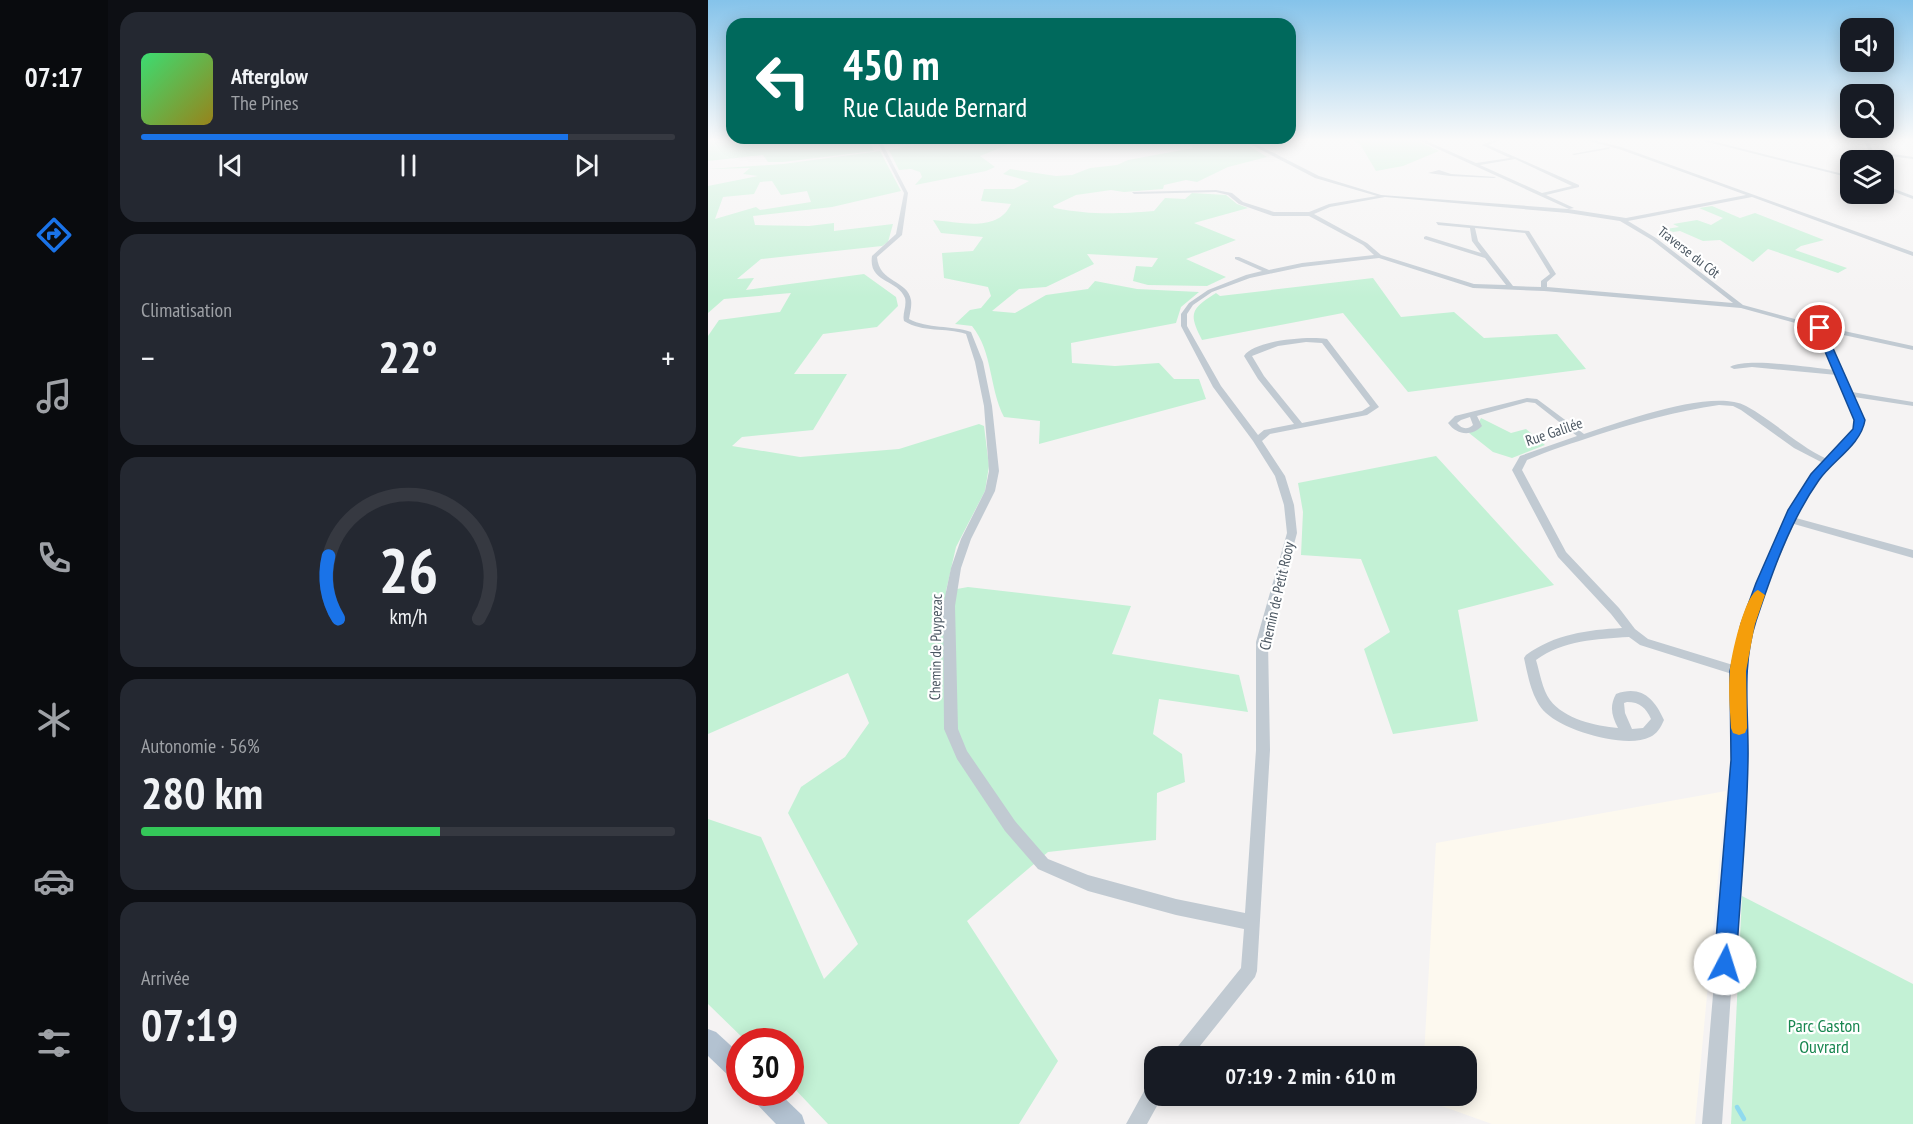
<!DOCTYPE html>
<html lang="fr">
<meta charset="utf-8">
<style>
:root{--surface:#171b24;--page:#242831;--text:#f1f3f6;--muted:#9ea1a6;--line:#363941;--accent:#1a73e8}
body{margin:0;font-family:"PT Sans Narrow",sans-serif;background:var(--page);color:var(--text);height:100vh;display:flex;flex-direction:column;font-size:22px;white-space:nowrap}
*{box-sizing:border-box;margin:0}
p{font-size:20px;color:var(--muted)}
.icon{flex:none;width:33px;height:33px;fill:none;stroke:currentColor;stroke-width:2;stroke-linecap:round;stroke-linejoin:round}
.map{position:relative;flex:1;overflow:hidden}
.side{display:flex;flex-direction:column;gap:12px;padding:12px;background:#0d0f14;width:600px}
.side>*{flex:none}
.hud{position:absolute;left:18px;top:18px;width:570px;height:126px;border-radius:18px;box-shadow:0 3px 15px #0003;background:#00695c;color:#fff;overflow:hidden}
.tools{position:absolute;left:1132px;top:18px;display:grid;gap:12px}
.tools a{display:grid;place-items:center;width:54px;height:54px;border-radius:12px;background:var(--surface);box-shadow:0 3px 15px #0003;font-size:30px}
.speed{position:absolute;left:18px;top:1028px;display:flex;gap:12px;font-size:30px;font-weight:700;text-align:center}
.speed>*{display:grid;place-content:center;width:78px;height:78px;border-radius:50%;background:var(--surface);box-shadow:0 3px 15px #0003;line-height:1}
.speed .limit{border:9px solid #d22;background:#fff;color:#111}
.pin{position:absolute;display:grid;place-items:center;width:51px;height:51px;color:#fff;margin:-26px;border:3px solid #fff;border-radius:50%;box-shadow:0 2px 6px #0007}
.me{position:absolute;width:66px;margin:-33px;rotate:5deg;stroke-linejoin:round;filter:drop-shadow(0 0 4px #0008)}
.turn{display:flex;align-items:center;gap:21px;height:126px;padding:0 18px;font-size:27px}
.turn .icon{width:78px;height:78px;stroke-width:2.5}
.turn b{display:block;font-size:42px;line-height:51px}
.big{font-size:45px;font-weight:700;line-height:1.1}
.side .tile{flex:1;display:flex;flex-direction:column;justify-content:center;gap:9px;min-width:0;padding:0 21px;border-radius:18px;background:var(--page)}
.side .dial{align-items:center;gap:0}
.dial svg{height:156px;overflow:visible;fill:none;stroke:var(--line);stroke-width:7;stroke-linecap:round;text-anchor:middle}
.dial text{fill:var(--text);stroke:none}
.song{display:flex;align-items:center;gap:18px}
.cover{width:72px;height:72px;border-radius:9px;background:linear-gradient(135deg,hsl(140 70% 55%),hsl(50 70% 35%))}
.played{height:6px;border-radius:3px;background:linear-gradient(90deg,var(--accent) 80%,var(--line) 80%)}
.keys{display:flex;justify-content:space-around;direction:ltr}
.heat{display:flex;justify-content:space-between;align-items:center;font-size:33px;direction:ltr}
.charge{height:9px;border-radius:4px;background:linear-gradient(90deg,#34c759 56%,var(--line) 0)}
.trip{position:absolute;left:436px;top:1046px;width:333px;height:60px;border-radius:18px;background:var(--surface);box-shadow:0 3px 15px #0003;font-weight:700;line-height:60px;text-align:center}
main{display:flex;flex:1;min-height:0}
.tab-bar{display:flex;flex-direction:column;width:108px;justify-content:space-around;align-items:center;background:#090b0e;color:var(--muted)}
.tab-bar .icon{width:42px;height:42px}
.tab-bar .on{color:var(--accent)}
.tab-bar b{font-size:27px;color:var(--text)}
.map>svg:first-child{display:block}
</style>
<main>
<nav class="tab-bar">
<b>07:17</b>
<svg class="icon on" aria-label="directions" viewBox="0 0 24 24"><path d="M12 3l9 9-9 9-9-9zM9 14v-3h6M13 9l2 2-2 2"/></svg>
<svg class="icon" aria-label="music" viewBox="0 0 24 24"><path d="M9 18V5l10-2v13"/><circle cx="6" cy="18" r="3"/><circle cx="16" cy="16" r="3"/></svg>
<svg class="icon" aria-label="phone" viewBox="0 0 24 24"><path d="M5 4h4l2 5-3 2q2 4 5 5l2-3 5 2v4C11 20 4 13 5 4z"/></svg>
<svg class="icon" aria-label="climate" viewBox="0 0 24 24"><path d="M12 3v18M4 7l16 10M4 17L20 7"/></svg>
<svg class="icon" aria-label="car" viewBox="0 0 24 24"><path d="M5 17H2v-5l4-1 3-4h7l3 4 3 1v5h-3M9 17h6M6 11h13"/><circle cx="7" cy="17" r="2"/><circle cx="17" cy="17" r="2"/></svg>
<svg class="icon" aria-label="filters" viewBox="0 0 24 24"><path d="M4 7h16M4 17h16"/><circle cx="9" cy="7" r="2"/><circle cx="15" cy="17" r="2"/></svg>
</nav>
<section class="side">
<div class="tile">
<div class="song"><i class="cover"></i><div><b>Afterglow</b><p>The Pines</p></div></div>
<div class="played"></div>
<div class="keys"><svg class="icon" aria-label="previous" viewBox="0 0 24 24"><path d="M18 5L8 12l10 7zM5 5v14"/></svg><svg class="icon" aria-label="pause" viewBox="0 0 24 24"><path d="M8 5v14M16 5v14"/></svg><svg class="icon" aria-label="next" viewBox="0 0 24 24"><path d="M6 5l10 7-10 7zM19 5v14"/></svg></div>
</div>
<div class="tile"><p>Climatisation</p>
<div class="heat"><a>−</a><b class="big">22°</b><a>+</a></div>
</div>
<div class="tile dial"><svg viewBox="0 0 100 80">
<path d="M14 69A42 42 0 1 1 86 69"/>
<path d="M14 69A42 42 0 0 1 9 37" stroke="#1a73e8"/>
<text x="50" y="56" font-size="32" font-weight="700">26</text>
<text x="50" y="72" font-size="11">km/h</text>
</svg></div>
<div class="tile"><p>Autonomie · 56%</p><b class="big">280 km</b><div class="charge"></div></div>
<div class="tile"><p>Arrivée</p><b class="big">07:19</b></div>
</section>
<div class="map">
<svg width="1205" height="1124" viewBox="0 0 1205 1124">
<rect width="100%" height="100%" fill="#f5f3f3"/>
<!-- commercial -->
<path fill="#fdf9ef" d="M 1018,791 L 987,1124 L 784,1124 L 714,1099 L 714,1095 L 759,1095 L 759,1056 L 716,1056 L 728,843 Z"/>
<!-- green -->
<g fill="#c3f1d5" fill-rule="evenodd">
<path d="M 0,139 L 161,139 L 166,151 L 75,162 L 60,162 L 55,155 L 0,161 Z"/>
<path d="M 236,139 L 290,139 L 299,145 L 272,156 L 287,167 L 278,171 L 207,185 L 214,177 L 212,172 L 203,169 L 191,170 L 181,150 Z"/>
<path d="M 487,139 L 538,144 L 559,157 L 520,167 L 489,182 L 478,180 L 456,185 L 455,189 L 416,192 L 403,190 L 368,195 L 345,206 L 346,208 C 383,215 408,214 446,211 L 457,198 L 477,199 L 484,193 L 518,195 L 529,204 L 540,208 L 486,223 L 528,240 L 478,259 L 518,277 L 499,286 L 440,285 L 425,281 L 428,266 L 444,267 L 450,258 L 379,254 L 386,264 L 338,287 L 311,289 L 284,311 L 307,313 L 338,295 L 380,289 L 387,281 L 429,289 L 491,292 L 473,307 L 468,323 L 363,343 L 364,363 L 407,366 L 451,363 L 466,379 L 491,379 L 498,399 L 331,444 L 332,421 L 296,417 C 281,388 285,352 264,326 L 247,324 L 262,310 L 273,308 L 283,296 L 280,287 L 236,278 L 234,253 L 265,251 L 275,237 L 233,233 L 225,220 C 252,222 290,233 303,204 L 273,201 L 276,189 L 306,189 L 321,181 L 295,174 L 302,169 L 348,176 L 364,175 L 382,168 L 409,165 L 420,160 L 485,148 L 478,142 Z"/>
<path d="M 641,139 L 706,139 L 731,151 L 695,166 L 668,171 L 652,144 Z"/>
<path d="M 172,151 L 193,191 L 124,207 L 45,216 L 47,225 L 101,226 L 126,223 L 126,231 L 185,224 L 180,242 L 174,246 L 53,259 L 29,279 L 46,278 L 38,290 L 156,274 L 188,297 L 190,306 L 169,327 L 115,334 L 86,374 L 139,374 L 105,430 L 34,437 L 24,446 L 92,457 L 191,449 L 271,424 L 276,426 L 281,466 L 277,491 L 248,547 L 238,591 L 260,587 L 423,606 L 404,654 L 531,675 L 540,712 L 451,699 L 445,734 L 474,754 L 477,782 L 449,793 L 448,840 L 340,852 L 259,921 L 350,1061 L 311,1124 L 120,1124 L 83,1085 L 82,1041 L 38,1041 L 0,1004 L 0,819 L 53,837 L 116,979 L 150,944 L 80,813 L 93,787 L 137,757 L 161,723 L 140,673 L 0,734 L 0,336 L 11,320 L 72,312 L 83,293 L 16,299 L 0,313 L 0,186 L 50,176 L 35,174 L 42,168 L 0,169 L 75,164 ZM 64,181 L 73,195 L 99,191 L 103,202 L 52,210 L 48,207 L 7,219 L 15,197 L 46,194 L 52,182 Z"/>
<path d="M 1004,206 L 1032,218 L 1047,213 L 1116,240 L 1093,246 L 1087,250 L 1139,268 L 1130,273 L 1060,249 L 1045,262 L 1012,240 L 995,241 L 972,231 L 965,232 L 958,229 L 971,227 L 965,224 L 989,220 L 1003,225 L 1015,218 L 991,208 Z"/>
<path d="M 665,278 L 693,317 L 746,312 L 776,338 L 849,334 L 878,369 L 700,392 L 635,313 L 494,340 C 480,313 483,309 508,293 L 512,296 Z"/>
<path d="M 773,418 L 803,433 L 818,429 L 837,445 L 804,458 L 785,452 L 761,433 L 768,428 Z"/>
<path d="M 728,456 L 846,585 L 750,610 L 770,721 L 685,734 L 656,649 L 682,632 L 653,559 L 593,555 L 595,512 L 590,483 Z"/>
<path d="M 1034,896 L 1205,984 L 1205,1124 L 1023,1124 Z"/>
</g>
<g fill="none" stroke-linecap="round" stroke-linejoin="round">
<!-- stream -->
<path stroke="#90daee" stroke-width="4.5" d="M 1029,1107 L 1036,1119"/>
<!-- minor -->
<g fill="#c1cad2" fill-rule="evenodd">
<path d="M 168,139 L 172,139 L 200,193 L 194,235 L 169,257 C 171,283 200,280 203,300 C 204,306 202,313 201,319 C 220,329 243,325 263,332 L 275,362 L 284,406 L 291,471 L 287,491 L 263,539 L 253,568 L 247,606 L 250,729 L 259,751 L 307,821 L 340,859 L 380,875 L 468,899 L 537,913 L 548,750 L 548,642 L 579,533 L 576,505 L 567,476 L 545,441 L 505,387 L 473,326 L 473,314 L 481,303 L 500,290 L 538,275 L 554,271 L 527,259 L 527,257 L 531,257 L 561,270 L 594,263 L 666,255 L 655,245 L 601,216 L 565,216 L 531,204 L 520,195 L 508,192 L 426,194 L 424,192 L 508,190 L 524,193 L 535,202 L 566,212 L 601,212 L 621,204 L 669,196 L 607,178 L 544,145 L 503,139 L 546,143 L 611,176 L 673,195 L 860,209 L 918,218 L 1038,195 L 911,149 L 873,139 L 882,139 L 913,147 L 1205,252 L 1205,256 L 1044,197 L 920,221 L 948,238 L 1035,305 L 1113,326 L 1205,346 L 1205,350 L 1117,331 L 1144,392 L 1205,402 L 1205,406 L 1146,397 L 1156,420 L 1154,430 L 1111,479 L 1088,518 L 1205,550 L 1205,558 L 1086,524 L 1060,583 L 1046,624 L 1036,671 L 1039,760 L 1014,1124 L 994,1124 L 1025,760 L 1024,674 L 932,645 L 921,637 C 888,639 856,640 828,660 C 832,673 834,689 842,700 C 856,719 888,726 910,728 C 904,716 901,707 908,694 C 933,685 946,698 956,720 C 953,727 949,734 942,737 C 918,749 857,731 838,713 C 824,700 820,676 816,658 L 818,655 C 847,634 879,630 914,628 L 903,614 L 850,557 L 804,470 L 812,456 L 869,436 L 827,403 L 819,402 L 769,416 L 774,426 C 763,437 749,435 740,423 L 747,416 L 819,398 L 829,399 L 876,434 C 913,422 1004,388 1038,406 C 1066,421 1089,445 1119,459 L 1146,429 L 1148,420 L 1129,375 L 1044,367 L 1026,369 L 1022,367 C 1039,357 1104,368 1127,370 L 1109,329 L 1033,308 L 836,291 L 765,288 L 671,258 L 594,267 L 542,278 L 504,292 L 485,305 L 479,314 L 479,326 L 513,386 L 550,435 L 556,430 L 586,424 L 550,379 L 536,356 C 547,340 600,336 619,339 L 671,407 L 659,415 L 562,434 L 554,441 L 577,476 L 586,505 L 589,533 L 560,642 L 562,750 L 549,971 L 547,977 L 484,1056 L 464,1056 L 467,1050 L 533,968 L 536,929 L 468,915 L 380,891 L 330,869 L 297,831 L 249,759 L 236,729 L 235,606 L 243,568 L 253,539 L 277,491 L 281,471 L 276,406 L 267,362 L 258,334 C 237,327 215,333 196,321 C 194,314 199,306 197,298 C 190,279 160,283 164,256 L 188,234 L 196,193 ZM 677,197 L 860,213 L 912,221 L 944,240 L 1025,303 L 839,287 L 839,282 L 848,274 L 821,231 L 728,222 L 730,225 L 762,228 L 764,241 L 773,253 L 718,236 L 716,237 L 716,239 L 777,258 L 798,285 L 766,284 L 673,255 L 659,243 L 606,214 L 622,207 ZM 767,228 L 817,233 L 842,274 L 833,281 L 833,287 L 805,286 L 770,241 ZM 598,342 L 614,343 L 662,406 L 654,411 L 594,423 L 556,376 L 544,356 L 570,346 ZM 1011,405 L 1025,406 L 1033,410 L 1086,448 L 1115,463 L 1102,477 L 1077,520 L 1050,583 L 1034,624 L 1025,665 L 940,639 L 927,629 L 911,608 L 858,552 L 814,470 L 819,460 C 842,450 865,443 889,435 C 929,422 969,411 1011,405 ZM 762,417 L 765,425 C 759,430 754,429 749,423 L 753,420 ZM 919,702 C 932,702 938,708 943,719 L 935,728 L 924,729 L 917,713 L 916,703 Z"/>
<path d="M 708,139 L 714,139 L 768,163 L 802,158 L 774,145 L 788,139 L 795,139 L 780,145 L 871,185 L 871,187 L 838,195 L 866,208 L 861,209 ZM 807,159 L 864,186 L 834,193 L 772,165 Z"/>
<path d="M 805,139 L 828,139 L 826,140 Z"/>
<path d="M 988,139 L 996,139 L 1143,176 L 1143,178 Z"/>
<path d="M 1155,139 L 1159,139 L 1165,151 L 1205,157 L 1205,159 L 1166,154 L 1169,160 L 1165,160 Z"/>
<path d="M 902,147 L 901,149 L 866,155 L 864,154 Z"/>
<path d="M 731,170 L 743,174 L 788,177 L 786,178 L 742,176 L 720,173 Z"/>
<path d="M 1176,185 L 1205,196 L 1205,199 L 1176,188 Z"/>
<path d="M 447,1082 L 447,1095 L 455,1095 L 439,1124 L 418,1124 L 440,1084 Z"/>
</g>
<!-- major -->
<g fill="#b3c2d1" fill-rule="evenodd">
<path d="M 0,1029 L 8,1032 L 32,1054 L 32,1083 L 24,1079 L 0,1056 Z"/>
<path d="M 41,1092 L 70,1092 L 94,1115 L 97,1124 L 68,1124 L 45,1100 Z"/>
</g>
</g>
<!-- sky -->
<linearGradient id="sky" x2="0" y2="1"><stop stop-color="#85c3ea"/><stop offset="0.47" stop-color="#fafafa"/><stop offset="1" stop-color="#fafafa" stop-opacity="0"/></linearGradient>
<rect width="1205" height="297" fill="url(#sky)"/>
<!-- route -->
<path fill="#1a73e8" stroke="#114b97" stroke-width="1.5" d="M 1112,325 L 1116,328 L 1157,420 C 1153,445 1125,460 1111,480 C 1082,521 1064,573 1048,621 C 1033,667 1041,713 1040,760 C 1039,828 1032,896 1028,964 L 1025,972 L 1017,975 L 1009,972 L 1006,964 L 1023,760 L 1022,671 L 1033,624 L 1048,583 L 1080,510 L 1103,474 L 1145,429 L 1146,420 L 1107,328 Z"/>
<!-- slow -->
<path fill="#f59e0b" d="M 1050,590 L 1057,595 L 1047,624 L 1038,671 L 1039,728 L 1037,733 L 1031,735 L 1025,733 L 1023,728 C 1022,709 1020,690 1022,671 C 1023,656 1037,594 1050,590 Z"/>
<g text-anchor="middle" stroke-width="4.5" stroke-linejoin="round" paint-order="stroke">
<!-- far-street labels -->
<g font-size="14" fill="#4a5661" stroke="#fff">
<text transform="translate(981 252) rotate(38)" y="5">Traverse du Côt</text>
</g>
<!-- street labels -->
<g font-size="15" fill="#4a5661" stroke="#fff">
<text transform="translate(846 432) rotate(-19)" y="5">Rue Galilée</text>
<text transform="translate(569 596) rotate(-77)" y="5">Chemin de Petit Rooy</text>
<text transform="translate(228 647) rotate(-89)" y="5">Chemin de Puypezac</text>
</g>
<!-- near-park labels -->
<g font-size="18" fill="#17864f" stroke="#fff">
<text x="1116" y="1032">Parc Gaston<tspan x="1116" dy="21">Ouvrard</tspan></text>
</g>
</g>
</svg>
<div class="tools">
<a><svg class="icon" aria-label="sound" viewBox="0 0 24 24"><path d="M4 9h4l5-4v14l-5-4H4zM17 9q2 3 0 6"/></svg></a>
<a><svg class="icon" aria-label="search" viewBox="0 0 24 24"><circle cx="10" cy="10" r="6"/><path d="M15 15l6 6"/></svg></a>
<a><svg class="icon" aria-label="layers" viewBox="0 0 24 24"><path d="M12 4l9 5-9 5-9-5zM3 14l9 5 9-5"/></svg></a>
</div>
<div class="speed"><div class="limit">30</div></div>
<div class="pin" style="left:1112px;top:328px;background:#d93025"><svg class="icon" aria-label="arrive" viewBox="0 0 24 24"><path d="M6 21V4h12l-3 4 3 4H6"/></svg></div>
<svg class="me" style="left:1017px;top:964px" viewBox="-20 -20 40 40"><circle r="19" fill="#fff"/><path d="M0-13L10 11 0 6-10 11z" fill="#1a73e8"/></svg>
<div class="trip">07:19 · 2 min · 610 m</div>
<div class="hud">
<div class="turn"><svg class="icon" aria-label="left" viewBox="0 0 24 24"><path d="M17 20v-9H6M10 6l-5 5 5 5"/></svg><div><b>450 m</b>Rue Claude Bernard</div></div>
</div>
</div>
</main>
